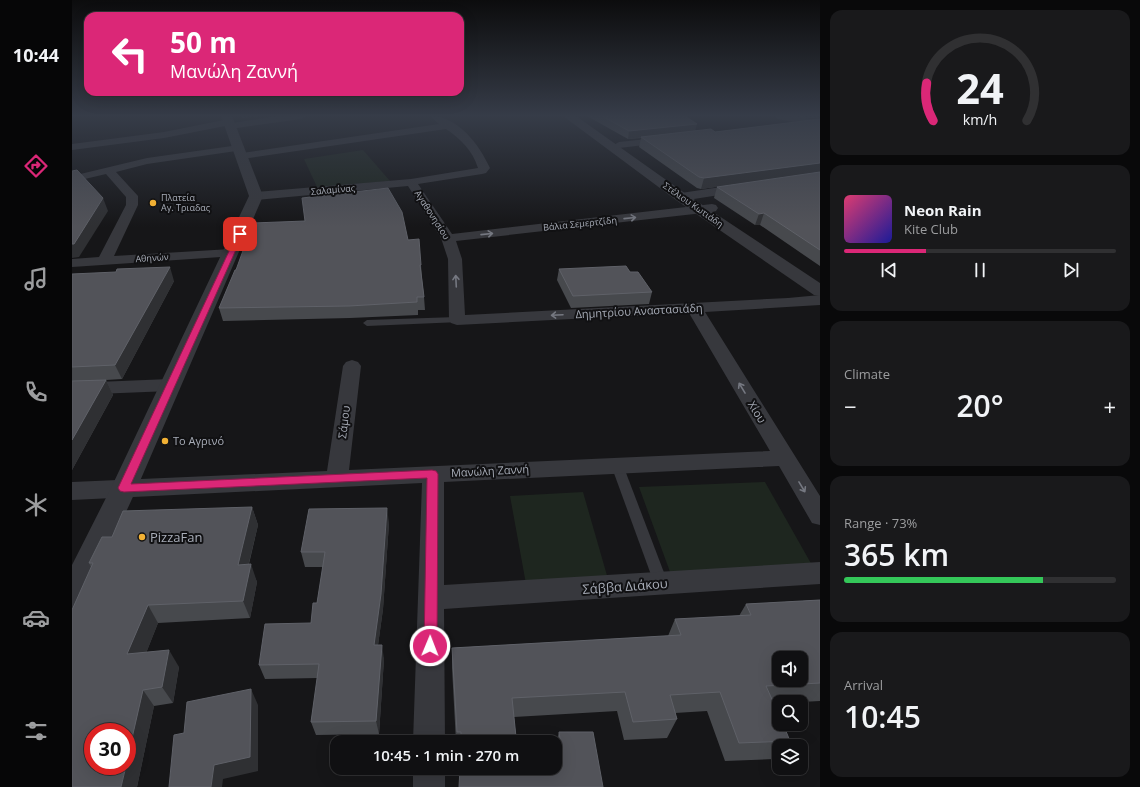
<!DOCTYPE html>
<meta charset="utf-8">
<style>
:root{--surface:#101012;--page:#19191b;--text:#f1f3f6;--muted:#9c9d9f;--line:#303032;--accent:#db2777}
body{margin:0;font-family:"Open Sans",sans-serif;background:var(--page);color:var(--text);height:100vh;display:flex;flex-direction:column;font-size:15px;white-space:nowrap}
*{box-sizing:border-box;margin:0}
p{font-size:13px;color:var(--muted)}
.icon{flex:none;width:22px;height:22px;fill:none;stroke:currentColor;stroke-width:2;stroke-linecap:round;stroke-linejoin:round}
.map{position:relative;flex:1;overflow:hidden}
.drawer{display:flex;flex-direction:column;gap:10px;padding:10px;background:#09090a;width:320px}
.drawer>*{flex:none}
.banner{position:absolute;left:12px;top:12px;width:380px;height:84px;border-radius:12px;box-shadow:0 4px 16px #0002,0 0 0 1px var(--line);background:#db2777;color:#fff;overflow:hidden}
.tools{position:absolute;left:700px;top:651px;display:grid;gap:8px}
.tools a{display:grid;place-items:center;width:36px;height:36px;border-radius:8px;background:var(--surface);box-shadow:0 4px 16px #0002,0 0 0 1px var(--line);font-size:20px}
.speed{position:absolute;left:12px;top:723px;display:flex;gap:8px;font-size:20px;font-weight:700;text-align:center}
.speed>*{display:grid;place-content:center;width:52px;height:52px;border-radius:50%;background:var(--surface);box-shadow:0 4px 16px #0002,0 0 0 1px var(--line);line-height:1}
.speed .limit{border:6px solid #d22;background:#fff;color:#111}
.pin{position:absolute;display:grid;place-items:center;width:34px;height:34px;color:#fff;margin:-17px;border-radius:8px;box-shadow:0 2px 6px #0006}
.me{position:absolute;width:44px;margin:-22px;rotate:1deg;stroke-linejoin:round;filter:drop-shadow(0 0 3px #0008)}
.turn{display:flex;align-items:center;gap:14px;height:84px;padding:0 20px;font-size:18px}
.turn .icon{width:52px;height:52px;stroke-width:2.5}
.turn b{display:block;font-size:28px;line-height:34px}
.big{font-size:30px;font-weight:600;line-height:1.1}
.drawer .widget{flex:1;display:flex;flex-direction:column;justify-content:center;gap:6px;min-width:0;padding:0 14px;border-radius:12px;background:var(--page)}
.drawer .dial{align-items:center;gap:0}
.dial svg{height:104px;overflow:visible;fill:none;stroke:var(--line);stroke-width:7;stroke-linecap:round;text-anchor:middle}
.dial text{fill:var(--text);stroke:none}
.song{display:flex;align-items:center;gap:12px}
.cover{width:48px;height:48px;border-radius:6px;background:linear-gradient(135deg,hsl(340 70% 55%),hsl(240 70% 35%))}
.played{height:4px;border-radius:2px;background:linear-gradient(90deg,var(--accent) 30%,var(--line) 30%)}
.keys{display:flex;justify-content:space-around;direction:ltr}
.heat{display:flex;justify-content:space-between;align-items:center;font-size:22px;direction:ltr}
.charge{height:6px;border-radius:3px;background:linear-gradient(90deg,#34c759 73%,var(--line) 0)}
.trip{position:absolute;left:258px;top:735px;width:232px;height:40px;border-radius:12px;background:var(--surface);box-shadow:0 4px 16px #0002,0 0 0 1px var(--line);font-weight:600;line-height:40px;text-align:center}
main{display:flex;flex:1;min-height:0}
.dock{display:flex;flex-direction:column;width:72px;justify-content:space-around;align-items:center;background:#060607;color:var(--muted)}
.dock .icon{width:28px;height:28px}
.dock .active{color:var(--accent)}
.dock b{font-size:18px;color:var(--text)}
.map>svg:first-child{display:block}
</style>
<main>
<nav class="dock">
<b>10:44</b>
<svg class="icon active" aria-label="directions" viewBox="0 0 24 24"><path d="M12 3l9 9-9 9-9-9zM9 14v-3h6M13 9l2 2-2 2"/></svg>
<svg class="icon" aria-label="music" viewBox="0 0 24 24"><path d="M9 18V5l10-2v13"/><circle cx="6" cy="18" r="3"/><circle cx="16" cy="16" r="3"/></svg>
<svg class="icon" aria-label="phone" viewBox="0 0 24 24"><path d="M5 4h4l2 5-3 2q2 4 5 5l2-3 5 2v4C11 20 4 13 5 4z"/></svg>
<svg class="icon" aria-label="climate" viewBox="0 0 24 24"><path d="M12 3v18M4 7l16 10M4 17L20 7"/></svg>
<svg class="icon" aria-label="car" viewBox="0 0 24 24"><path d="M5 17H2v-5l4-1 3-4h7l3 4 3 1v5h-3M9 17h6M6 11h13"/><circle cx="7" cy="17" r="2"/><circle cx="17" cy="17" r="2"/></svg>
<svg class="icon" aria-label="filters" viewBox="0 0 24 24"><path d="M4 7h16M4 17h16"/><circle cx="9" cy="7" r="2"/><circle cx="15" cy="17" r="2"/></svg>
</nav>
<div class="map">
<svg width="748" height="787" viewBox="0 0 748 787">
<rect width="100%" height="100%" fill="#161618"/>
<!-- green -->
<g fill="#1e261f">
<path d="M 291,150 L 318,181 L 245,187 L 232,159 Z"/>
<path d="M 693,482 L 745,574 L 601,580 L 567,487 Z"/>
<path d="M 511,492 L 536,579 L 454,584 L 438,496 Z"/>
</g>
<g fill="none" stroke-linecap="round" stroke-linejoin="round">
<!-- service -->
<g fill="#37383d" fill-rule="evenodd">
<path d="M 385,317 L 389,320 L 388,322 L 295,326 L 291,323 L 295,320 Z"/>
<path d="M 545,461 L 549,462 L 551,465 L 596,583 L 594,587 L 589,589 L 584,587 L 582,583 L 539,465 L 541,462 Z"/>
</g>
<!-- minor -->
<g fill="#37383d" fill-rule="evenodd">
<path d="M 205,116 L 233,116 L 229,119 L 158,129 L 155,128 L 153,126 L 92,138 L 0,150 L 0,144 L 92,132 L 157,119 L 160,120 L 161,123 Z"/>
<path d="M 358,116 C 386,116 407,144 418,168 L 414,173 L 410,174 L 346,184 L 380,234 L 640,204 L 644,205 L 646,208 L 644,211 L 640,212 L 384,241 L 390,259 L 393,315 L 716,298 L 748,295 L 748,305 L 633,312 L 748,496 L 748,525 L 740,523 L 707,466 L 372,482 L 372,585 L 748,562 L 748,584 L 372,609 L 373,742 L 341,742 L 350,483 L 0,500 L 0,482 L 255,471 L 271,366 L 274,362 L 280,360 L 286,362 L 289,366 L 277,470 L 698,451 L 617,313 L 385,325 L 379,323 L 377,320 L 376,259 L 369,238 L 336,186 L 184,200 L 180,199 L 178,196 L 180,193 L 184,192 L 339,179 L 406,168 C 400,150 390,140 374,129 L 170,159 L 165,156 L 170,153 L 367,124 Z"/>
<path d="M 702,116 L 723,116 L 748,121 L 748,127 L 706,119 Z"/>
<path d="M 594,137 L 598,138 L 599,140 L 598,142 L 547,148 L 542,145 L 547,142 Z"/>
<path d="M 167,145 L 171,146 L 172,148 L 171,150 L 75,164 L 44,172 L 66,196 L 66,205 L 42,256 L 159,249 L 164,250 L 166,253 L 164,256 L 0,267 L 0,259 L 27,257 L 54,205 L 54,197 L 34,174 L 0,182 L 0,176 L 75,158 Z"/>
<path d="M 669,184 L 673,185 L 675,188 L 673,191 L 609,201 L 605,200 L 603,197 L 605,194 L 609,193 Z"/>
<path d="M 98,379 L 105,381 L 107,385 L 105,389 L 98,391 L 0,395 L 0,383 Z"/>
<rect x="341" y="768" width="32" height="19"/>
</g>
<!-- tertiary -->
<g fill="#37383d" fill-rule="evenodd">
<path d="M 149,116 L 160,116 L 191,196 L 65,488 L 11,606 L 0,610 L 0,565 L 39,488 L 177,196 Z"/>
<path d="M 491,116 L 504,116 L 614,194 L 748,283 L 748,296 L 742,295 L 604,200 Z"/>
</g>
</g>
<!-- wall -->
<g fill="#47494d">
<path d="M 515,116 L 613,116 L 624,131 L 643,132 L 748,119 L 748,266 L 688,225 L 683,225 L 642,198 L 645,187 L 657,185 L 629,189 L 625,188 L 567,147 L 569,138 L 556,139 Z"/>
<path d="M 726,116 L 748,116 L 748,117 L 733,118 Z"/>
<path d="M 233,221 L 336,240 L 349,265 L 350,278 L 352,297 L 353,310 L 346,310 L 346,315 L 278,318 L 151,321 L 147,308 L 164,270 Z"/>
<path d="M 487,269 L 558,272 L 580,292 L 577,304 L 499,308 L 485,280 Z"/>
<path d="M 0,274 L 102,281 L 50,379 L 34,380 L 41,395 L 0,470 Z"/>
<path d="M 180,507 L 186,525 L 177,564 L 185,582 L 178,618 L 86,623 L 74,653 L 107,667 L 101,703 L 82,706 L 65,787 L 19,567 L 17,563 L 40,537 Z"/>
<path d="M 317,523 L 311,609 L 306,645 L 312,659 L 307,734 L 244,735 L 239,722 L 246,678 L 193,679 L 187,665 L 239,623 L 245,603 L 251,567 L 233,567 L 229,552 Z"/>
<path d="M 748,600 L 748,701 L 729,702 L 707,702 L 707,704 L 702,704 L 718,741 L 713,746 L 707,746 L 707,753 L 702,759 L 653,761 L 635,711 L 603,713 L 605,719 L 595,738 L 552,740 L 545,711 L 442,717 L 444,737 L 448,742 L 384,742 L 380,668 L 380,648 L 596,636 L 603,619 L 667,616 L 674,604 Z"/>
<path d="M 487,732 L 531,787 L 483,768 L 483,747 Z"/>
</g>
<!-- shaded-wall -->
<g fill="#2f3033">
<path d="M 170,116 L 186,116 L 170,118 Z"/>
<path d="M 733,116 L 748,116 L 748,117 L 733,118 Z"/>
<path d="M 625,124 L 623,131 L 556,139 L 557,131 Z"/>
<path d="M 748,163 L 748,173 L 629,189 L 632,178 Z"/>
<path d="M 31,198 L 36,211 L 7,257 L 0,258 L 0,244 Z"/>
<path d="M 692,213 L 688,225 L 683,225 L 687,214 Z"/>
<path d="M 98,267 L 102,281 L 50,379 L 43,365 Z"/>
<path d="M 34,380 L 41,395 L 0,470 L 0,440 Z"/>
<path d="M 180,507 L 186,525 L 172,583 L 166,565 Z"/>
<path d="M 315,508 L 317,523 L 311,609 L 304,660 L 302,645 Z"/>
<path d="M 179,564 L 185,582 L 178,618 L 171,601 Z"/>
<path d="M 76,605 L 86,623 L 67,671 L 55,654 Z"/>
<path d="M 310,645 L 312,659 L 307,734 L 304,721 Z"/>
<path d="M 97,650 L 107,667 L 101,703 L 90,687 Z"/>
<path d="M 179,689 L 186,705 L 186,771 L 151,779 L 150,787 L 139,787 L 142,765 Z"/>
<path d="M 71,690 L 82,706 L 65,787 L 49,787 L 54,766 L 55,766 L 55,760 Z"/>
</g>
<!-- building -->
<g fill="#525359" stroke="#5f6168" fill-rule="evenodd">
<path d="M 530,116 L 613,116 L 625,124 L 557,131 Z"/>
<path d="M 748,119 L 748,163 L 632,178 L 627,177 L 569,137 L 639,129 L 643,132 Z"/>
<path d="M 5,170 L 31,198 L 2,244 L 0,244 L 0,171 Z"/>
<path d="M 748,172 L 748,250 L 692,213 L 687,214 L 645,187 Z"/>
<path d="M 316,188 L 330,212 L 336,240 L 347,239 L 349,265 L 348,265 L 352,297 L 345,297 L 345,302 L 277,306 L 147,308 L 163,270 L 164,270 L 181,223 L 233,221 L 230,198 Z"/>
<path d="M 554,266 L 558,272 L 566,272 L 580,292 L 501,296 L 487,269 Z"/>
<path d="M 98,267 L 43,365 L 0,367 L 0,274 L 44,272 L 45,269 Z"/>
<path d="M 34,380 L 0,440 L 0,381 Z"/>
<path d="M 180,507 L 166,565 L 179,564 L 171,601 L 76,605 L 55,654 L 97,650 L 90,687 L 71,690 L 55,760 L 55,732 L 21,732 L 21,766 L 54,766 L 49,787 L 0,787 L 0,610 L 21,563 L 17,563 L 30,537 L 40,537 L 51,511 Z"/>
<path d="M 315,508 L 309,594 L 302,645 L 310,645 L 304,721 L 239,722 L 247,664 L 187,665 L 193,624 L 239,623 L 241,603 L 245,603 L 253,552 L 229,552 L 237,509 Z"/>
<path d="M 748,600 L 748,683 L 694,686 L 707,715 L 707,724 L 711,724 L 718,741 L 667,743 L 648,692 L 598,695 L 605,719 L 561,722 L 553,692 L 440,698 L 444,737 L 448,737 L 448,742 L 389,742 L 389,732 L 385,732 L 380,648 L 609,635 L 603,619 L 679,615 L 674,604 ZM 707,658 L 729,658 L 729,680 L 707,680 Z"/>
<path d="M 179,689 L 178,757 L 142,765 L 139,787 L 97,787 L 102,735 L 112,733 L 115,702 Z"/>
<path d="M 487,732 L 521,732 L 531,787 L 387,787 L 388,768 L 483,768 L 483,753 L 490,752 Z"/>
</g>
<!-- one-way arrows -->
<defs><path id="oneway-shaft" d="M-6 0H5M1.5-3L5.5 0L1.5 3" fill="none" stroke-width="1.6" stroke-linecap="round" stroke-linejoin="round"/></defs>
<g stroke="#757881">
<use href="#oneway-shaft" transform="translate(558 218) rotate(-6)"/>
<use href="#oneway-shaft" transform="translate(415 234) rotate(-6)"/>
<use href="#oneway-shaft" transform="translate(384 281) rotate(-93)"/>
<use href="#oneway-shaft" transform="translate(485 315) rotate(177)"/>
<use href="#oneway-shaft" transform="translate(670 388) rotate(-121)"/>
<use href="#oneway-shaft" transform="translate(730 487) rotate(59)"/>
</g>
<!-- sky -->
<linearGradient id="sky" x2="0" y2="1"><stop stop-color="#0c0c0d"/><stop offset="0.51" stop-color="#363c48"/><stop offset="1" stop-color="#363c48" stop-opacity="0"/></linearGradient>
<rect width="748" height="227" fill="url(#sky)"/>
<!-- route -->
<path fill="#db2777" stroke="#8e194d" d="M 166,232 L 171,234 L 59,484 L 360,470 L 364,471 L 366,474 L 365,646 L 363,651 L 358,653 L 354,651 L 352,646 L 355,478 L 52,492 L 48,491 L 46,488 Z"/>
<!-- markers -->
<g fill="#f2b134" stroke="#111113" stroke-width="1.5">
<circle cx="81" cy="203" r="4"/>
<circle cx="93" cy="441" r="4"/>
<circle cx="70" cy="537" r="4"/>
</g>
<g text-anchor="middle" stroke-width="4" stroke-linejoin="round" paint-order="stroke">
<!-- far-street labels -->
<g font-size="9" fill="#a8adb8" stroke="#111113">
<text transform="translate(261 190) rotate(-5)" y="3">Σαλαμίνας</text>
<text transform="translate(621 205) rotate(35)" y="3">Στέλιου Κωτιάδη</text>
<text transform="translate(360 215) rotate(57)" y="3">Αγαθονησίου</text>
<text transform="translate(508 224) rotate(-6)" y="3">Βάλια Σεμερτζίδη</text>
<text transform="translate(80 258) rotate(-4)" y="3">Αθηνών</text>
</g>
<!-- far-poi labels -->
<g font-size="9" fill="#a8adb8" stroke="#111113" text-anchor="start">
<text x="89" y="201">Πλατεία<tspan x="89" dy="10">Αγ. Τριαδας</tspan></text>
</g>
<!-- street labels -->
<g font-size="11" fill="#a8adb8" stroke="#111113">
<text transform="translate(567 311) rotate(-3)" y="4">Δημητρίου Αναστασιάδη</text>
<text transform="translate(685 412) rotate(59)" y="4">Χίου</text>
<text transform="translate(272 422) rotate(-83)" y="4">Σάμου</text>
<text transform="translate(418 471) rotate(-3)" y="4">Μανώλη Ζαννή</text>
</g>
<!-- poi labels -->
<g font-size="11" fill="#a8adb8" stroke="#111113" text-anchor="start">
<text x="101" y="445">Το Αγρινό</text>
</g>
<!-- near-poi labels -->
<g font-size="13" fill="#a8adb8" stroke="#111113" text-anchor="start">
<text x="78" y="542">PizzaFan</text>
</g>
<!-- near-street labels -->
<g font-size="13" fill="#a8adb8" stroke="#111113">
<text transform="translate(553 586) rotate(-4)" y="5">Σάββα Διάκου</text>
</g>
</g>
</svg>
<div class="tools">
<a><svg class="icon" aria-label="sound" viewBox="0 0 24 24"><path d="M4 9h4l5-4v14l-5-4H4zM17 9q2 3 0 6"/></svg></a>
<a><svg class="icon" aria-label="search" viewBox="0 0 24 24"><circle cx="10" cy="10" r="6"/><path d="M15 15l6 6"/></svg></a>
<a><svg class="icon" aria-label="layers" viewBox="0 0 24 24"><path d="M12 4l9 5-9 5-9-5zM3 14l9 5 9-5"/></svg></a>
</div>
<div class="speed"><div class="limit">30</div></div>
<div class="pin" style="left:168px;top:234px;background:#d93025"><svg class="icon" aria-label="arrive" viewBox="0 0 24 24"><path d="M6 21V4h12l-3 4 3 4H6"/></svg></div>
<svg class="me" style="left:358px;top:646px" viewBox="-20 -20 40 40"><circle r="17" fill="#db2777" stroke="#fff" stroke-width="3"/><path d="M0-11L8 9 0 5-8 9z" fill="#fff"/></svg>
<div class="trip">10:45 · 1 min · 270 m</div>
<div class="banner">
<div class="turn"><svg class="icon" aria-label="left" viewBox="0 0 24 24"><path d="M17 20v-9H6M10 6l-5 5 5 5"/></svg><div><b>50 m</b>Μανώλη Ζαννή</div></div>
</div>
</div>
<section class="drawer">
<div class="widget dial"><svg viewBox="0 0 100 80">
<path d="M14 69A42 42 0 1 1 86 69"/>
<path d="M14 69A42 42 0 0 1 9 40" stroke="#db2777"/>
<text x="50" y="56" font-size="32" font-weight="700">24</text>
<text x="50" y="72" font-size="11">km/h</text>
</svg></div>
<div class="widget">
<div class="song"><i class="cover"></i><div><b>Neon Rain</b><p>Kite Club</p></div></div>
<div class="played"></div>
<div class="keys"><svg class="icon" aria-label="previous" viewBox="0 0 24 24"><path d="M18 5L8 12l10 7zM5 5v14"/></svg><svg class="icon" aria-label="pause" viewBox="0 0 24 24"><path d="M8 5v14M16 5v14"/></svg><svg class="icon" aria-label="next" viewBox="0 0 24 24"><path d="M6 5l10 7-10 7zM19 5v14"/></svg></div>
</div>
<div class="widget"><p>Climate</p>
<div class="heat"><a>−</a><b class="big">20°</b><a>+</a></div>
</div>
<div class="widget"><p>Range · 73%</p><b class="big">365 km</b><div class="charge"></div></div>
<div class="widget"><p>Arrival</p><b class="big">10:45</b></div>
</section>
</main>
